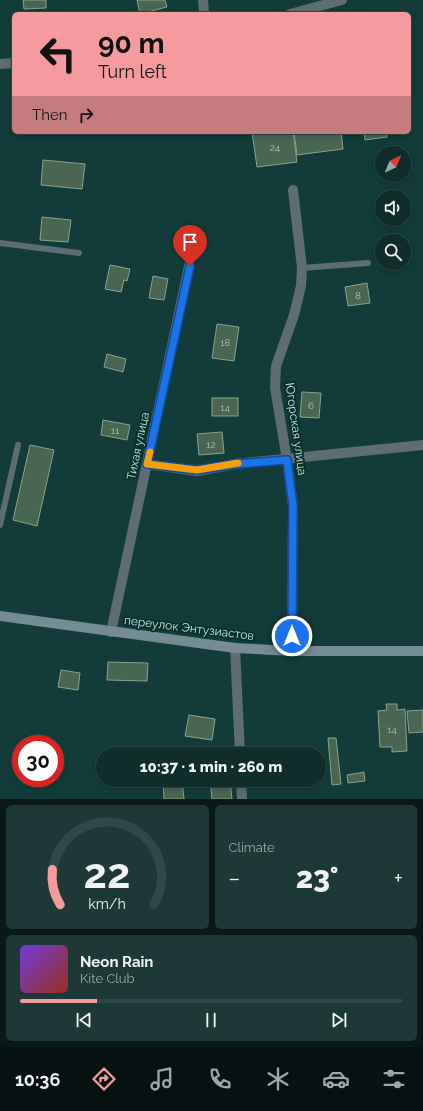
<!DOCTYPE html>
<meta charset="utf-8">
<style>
:root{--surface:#0e2d2b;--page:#1c3937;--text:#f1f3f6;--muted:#9ba8a9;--line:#2e4947;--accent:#f59b9e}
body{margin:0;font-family:Raleway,sans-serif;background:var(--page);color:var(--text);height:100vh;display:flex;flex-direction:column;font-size:15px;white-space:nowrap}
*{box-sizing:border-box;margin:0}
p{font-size:13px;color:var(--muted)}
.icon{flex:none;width:22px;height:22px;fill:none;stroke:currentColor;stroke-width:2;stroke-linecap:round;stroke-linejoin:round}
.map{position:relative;height:799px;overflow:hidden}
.details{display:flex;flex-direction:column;gap:6px;padding:6px;background:#081918;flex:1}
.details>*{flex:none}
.guide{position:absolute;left:12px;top:12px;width:399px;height:122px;border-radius:6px;box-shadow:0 2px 6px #0003,0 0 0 1px var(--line);background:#f59b9e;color:#111;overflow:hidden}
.needle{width:26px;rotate:43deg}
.tools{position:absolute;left:375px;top:146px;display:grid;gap:8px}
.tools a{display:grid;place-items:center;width:36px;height:36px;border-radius:50%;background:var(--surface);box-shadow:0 2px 6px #0003,0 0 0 1px var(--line);font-size:20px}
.speed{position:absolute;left:12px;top:735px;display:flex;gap:8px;font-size:20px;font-weight:700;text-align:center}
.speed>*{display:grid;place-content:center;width:52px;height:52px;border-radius:50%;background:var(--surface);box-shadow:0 2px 6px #0003,0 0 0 1px var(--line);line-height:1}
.speed .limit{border:6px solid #d22;background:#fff;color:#111}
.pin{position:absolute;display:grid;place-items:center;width:34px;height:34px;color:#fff;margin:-41px -17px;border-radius:50% 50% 50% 0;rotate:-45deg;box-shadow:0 0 4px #0007}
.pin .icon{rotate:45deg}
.me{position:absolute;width:44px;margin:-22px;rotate:0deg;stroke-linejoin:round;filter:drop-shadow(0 0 3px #0008)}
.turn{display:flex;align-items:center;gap:14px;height:84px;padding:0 20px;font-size:18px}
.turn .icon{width:52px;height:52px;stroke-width:2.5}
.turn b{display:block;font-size:28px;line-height:34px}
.then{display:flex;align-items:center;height:38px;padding:0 20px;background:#0003;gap:8px;font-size:15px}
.big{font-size:30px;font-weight:800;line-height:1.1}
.details .card{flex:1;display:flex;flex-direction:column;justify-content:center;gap:6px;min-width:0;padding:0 14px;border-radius:6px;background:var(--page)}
.details .dial{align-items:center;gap:0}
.dial svg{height:104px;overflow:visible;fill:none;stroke:var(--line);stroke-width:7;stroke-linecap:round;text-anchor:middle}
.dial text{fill:var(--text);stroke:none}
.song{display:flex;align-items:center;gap:12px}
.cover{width:48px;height:48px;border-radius:6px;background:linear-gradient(135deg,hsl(260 70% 55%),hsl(10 70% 35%))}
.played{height:4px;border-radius:2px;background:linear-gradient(90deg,var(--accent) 20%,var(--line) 20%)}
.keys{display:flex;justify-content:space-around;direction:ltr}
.heat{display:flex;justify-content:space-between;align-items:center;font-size:22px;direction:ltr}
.details .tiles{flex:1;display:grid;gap:6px;grid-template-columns:1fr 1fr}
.card:last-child{grid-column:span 2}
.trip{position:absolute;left:96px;top:747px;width:230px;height:40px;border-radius:20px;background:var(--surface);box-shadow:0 2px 6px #0003,0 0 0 1px var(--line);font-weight:800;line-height:40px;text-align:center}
.menu{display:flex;height:64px;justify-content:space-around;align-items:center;background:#061211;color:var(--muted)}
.menu .icon{width:28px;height:28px}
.menu .current{color:var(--accent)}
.menu b{font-size:18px;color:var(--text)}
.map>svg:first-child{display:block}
</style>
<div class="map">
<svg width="423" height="799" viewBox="0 0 423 799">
<rect width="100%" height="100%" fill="#123c39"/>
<!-- building -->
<g fill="#4a6652" stroke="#86a48e">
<path d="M 23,0 L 46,0 L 46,8 L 24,9 Z"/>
<path d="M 137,0 L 165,0 L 167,7 L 140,14 Z"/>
<path d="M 252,132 L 293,132 L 297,162 L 257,167 Z"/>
<path d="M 294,132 L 341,132 L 343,149 L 297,155 Z"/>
<path d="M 364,132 L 386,132 L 387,137 L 365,140 Z"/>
<path d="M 43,160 L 85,164 L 82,189 L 41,185 Z"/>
<path d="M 42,217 L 71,220 L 68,242 L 40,240 Z"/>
<path d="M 110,265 L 130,269 L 127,281 L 124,280 L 121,292 L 105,289 Z"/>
<path d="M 153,276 L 168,279 L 164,300 L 149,298 Z"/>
<path d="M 367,283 L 370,303 L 348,306 L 345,287 Z"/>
<path d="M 217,324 L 239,327 L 234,361 L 212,358 Z"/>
<path d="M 107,354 L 126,359 L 123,372 L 104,367 Z"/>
<path d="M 302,392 L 321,393 L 319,418 L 300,417 Z"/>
<rect x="212" y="398" width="26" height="18"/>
<path d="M 103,420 L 130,425 L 127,440 L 101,435 Z"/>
<path d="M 222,432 L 224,453 L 199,455 L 197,434 Z"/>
<path d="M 30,445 L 54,450 L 37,526 L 13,520 Z"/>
<path d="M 108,662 L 148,663 L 147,681 L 107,680 Z"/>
<path d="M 61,670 L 80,673 L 78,690 L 58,687 Z"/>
<path d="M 386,704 L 397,704 L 397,710 L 405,709 L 407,751 L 392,752 L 392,747 L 380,747 L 378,711 L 387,710 Z"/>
<path d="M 423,710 L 423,732 L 409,733 L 407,711 Z"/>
<path d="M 189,715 L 215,719 L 212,740 L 185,736 Z"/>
<path d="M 328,738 L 336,738 L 341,784 L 332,785 Z"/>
<path d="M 364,772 L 365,781 L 348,783 L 347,775 Z"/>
<path d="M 163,780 L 182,780 L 184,799 L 164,799 Z"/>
<path d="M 210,780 L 230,780 L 232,799 L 212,799 Z"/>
</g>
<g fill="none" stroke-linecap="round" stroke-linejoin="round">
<!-- lane -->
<g stroke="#5e6d73" stroke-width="6">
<path d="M 0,243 L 79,253"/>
<path d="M 302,268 L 368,263"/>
<path d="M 0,525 L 18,445"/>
</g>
<!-- street -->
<g stroke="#5e6d73" stroke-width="10">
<path d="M 203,0 L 204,14"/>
<path d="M 290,14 L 342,0"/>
<path d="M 0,64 L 14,63"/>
<path d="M 147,464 L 197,471 L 235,464 L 423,445"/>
<path d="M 111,632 L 189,266"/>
<path d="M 235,648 L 240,754"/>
<path d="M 292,651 L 293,506 L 287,460 L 275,388 L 276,366 L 294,315 L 301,286 L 302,268 L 293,190"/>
<path d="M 241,780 L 242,799"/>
</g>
<!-- secondary -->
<path stroke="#758c95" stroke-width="10" d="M 0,616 L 235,648 L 292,651 L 423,651"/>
</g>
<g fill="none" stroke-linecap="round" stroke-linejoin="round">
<defs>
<path id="route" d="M 190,266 L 147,464 L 197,470 L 235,464 L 287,460 L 293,506 L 292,636"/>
</defs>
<!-- route casing -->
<use href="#route" stroke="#114b97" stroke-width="10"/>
<!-- route -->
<use href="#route" stroke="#1a73e8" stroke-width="7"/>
<!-- slow -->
<path stroke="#f59e0b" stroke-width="7" d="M 150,452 L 147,464 L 197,470 L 238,463"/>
</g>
<g text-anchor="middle" stroke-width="4" stroke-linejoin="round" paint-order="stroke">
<!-- number labels -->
<g font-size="10" fill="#aac2ba">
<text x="275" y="151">24</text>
<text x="358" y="299">8</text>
<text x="225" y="346">18</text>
<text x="311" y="409">6</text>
<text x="225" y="411">14</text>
<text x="115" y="434">11</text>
<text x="211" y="448">12</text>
<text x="392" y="733">14</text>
</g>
<!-- street labels -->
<g font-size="12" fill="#cae0dd" stroke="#06322e">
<text transform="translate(296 429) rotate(82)" y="4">Югорская улица</text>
<text transform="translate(138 446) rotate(-78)" y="4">Тихая улица</text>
<text transform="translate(189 628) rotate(7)" y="4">переулок Энтузиастов</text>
</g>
</g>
</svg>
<div class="tools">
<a><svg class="needle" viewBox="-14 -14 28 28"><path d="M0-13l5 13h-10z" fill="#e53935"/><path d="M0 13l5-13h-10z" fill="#9ba8a9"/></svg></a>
<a><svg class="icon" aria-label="sound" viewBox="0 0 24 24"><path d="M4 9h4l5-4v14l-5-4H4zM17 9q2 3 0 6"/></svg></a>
<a><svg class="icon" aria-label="search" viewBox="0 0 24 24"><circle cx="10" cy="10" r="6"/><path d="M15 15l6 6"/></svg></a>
</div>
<div class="speed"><div class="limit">30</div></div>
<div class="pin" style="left:190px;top:266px;background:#d93025"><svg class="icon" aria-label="arrive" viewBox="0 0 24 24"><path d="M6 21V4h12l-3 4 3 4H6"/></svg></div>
<svg class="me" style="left:292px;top:636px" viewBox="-20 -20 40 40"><circle r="17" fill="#1a73e8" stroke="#fff" stroke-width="3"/><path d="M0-11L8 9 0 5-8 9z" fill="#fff"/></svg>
<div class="trip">10:37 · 1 min · 260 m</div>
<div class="guide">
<div class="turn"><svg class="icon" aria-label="left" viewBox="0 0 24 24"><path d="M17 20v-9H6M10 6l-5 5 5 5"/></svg><div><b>90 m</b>Turn left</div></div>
<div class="then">Then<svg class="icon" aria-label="right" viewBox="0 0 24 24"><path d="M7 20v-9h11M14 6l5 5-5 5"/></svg></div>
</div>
</div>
<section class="details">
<div class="tiles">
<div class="card dial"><svg viewBox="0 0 100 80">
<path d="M14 69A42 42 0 1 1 86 69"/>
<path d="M14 69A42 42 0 0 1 8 42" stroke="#f59b9e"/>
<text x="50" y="56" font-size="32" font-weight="700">22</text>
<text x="50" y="72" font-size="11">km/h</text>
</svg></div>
<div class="card"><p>Climate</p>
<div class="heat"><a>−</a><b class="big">23°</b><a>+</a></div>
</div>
<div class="card">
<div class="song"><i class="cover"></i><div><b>Neon Rain</b><p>Kite Club</p></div></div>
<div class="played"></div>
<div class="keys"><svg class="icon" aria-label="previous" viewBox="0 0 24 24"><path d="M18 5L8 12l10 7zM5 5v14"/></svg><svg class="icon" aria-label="pause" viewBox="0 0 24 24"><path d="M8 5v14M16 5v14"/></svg><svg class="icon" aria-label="next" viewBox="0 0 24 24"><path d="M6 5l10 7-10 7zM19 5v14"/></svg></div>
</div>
</div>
</section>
<nav class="menu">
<b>10:36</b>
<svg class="icon current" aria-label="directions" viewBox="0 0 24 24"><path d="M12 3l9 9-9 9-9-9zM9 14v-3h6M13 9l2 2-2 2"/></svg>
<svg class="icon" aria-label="music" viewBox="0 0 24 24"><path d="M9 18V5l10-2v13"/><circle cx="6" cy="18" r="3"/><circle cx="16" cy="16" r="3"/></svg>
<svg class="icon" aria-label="phone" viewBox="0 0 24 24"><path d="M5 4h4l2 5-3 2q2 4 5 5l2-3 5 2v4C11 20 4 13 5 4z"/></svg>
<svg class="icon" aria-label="climate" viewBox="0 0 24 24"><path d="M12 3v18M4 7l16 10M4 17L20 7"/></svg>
<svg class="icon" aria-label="car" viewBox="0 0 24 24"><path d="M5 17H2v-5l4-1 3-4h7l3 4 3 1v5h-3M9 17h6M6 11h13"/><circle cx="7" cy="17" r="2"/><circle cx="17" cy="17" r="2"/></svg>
<svg class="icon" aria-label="filters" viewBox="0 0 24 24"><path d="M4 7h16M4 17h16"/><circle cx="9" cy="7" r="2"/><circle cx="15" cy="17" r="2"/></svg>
</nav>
